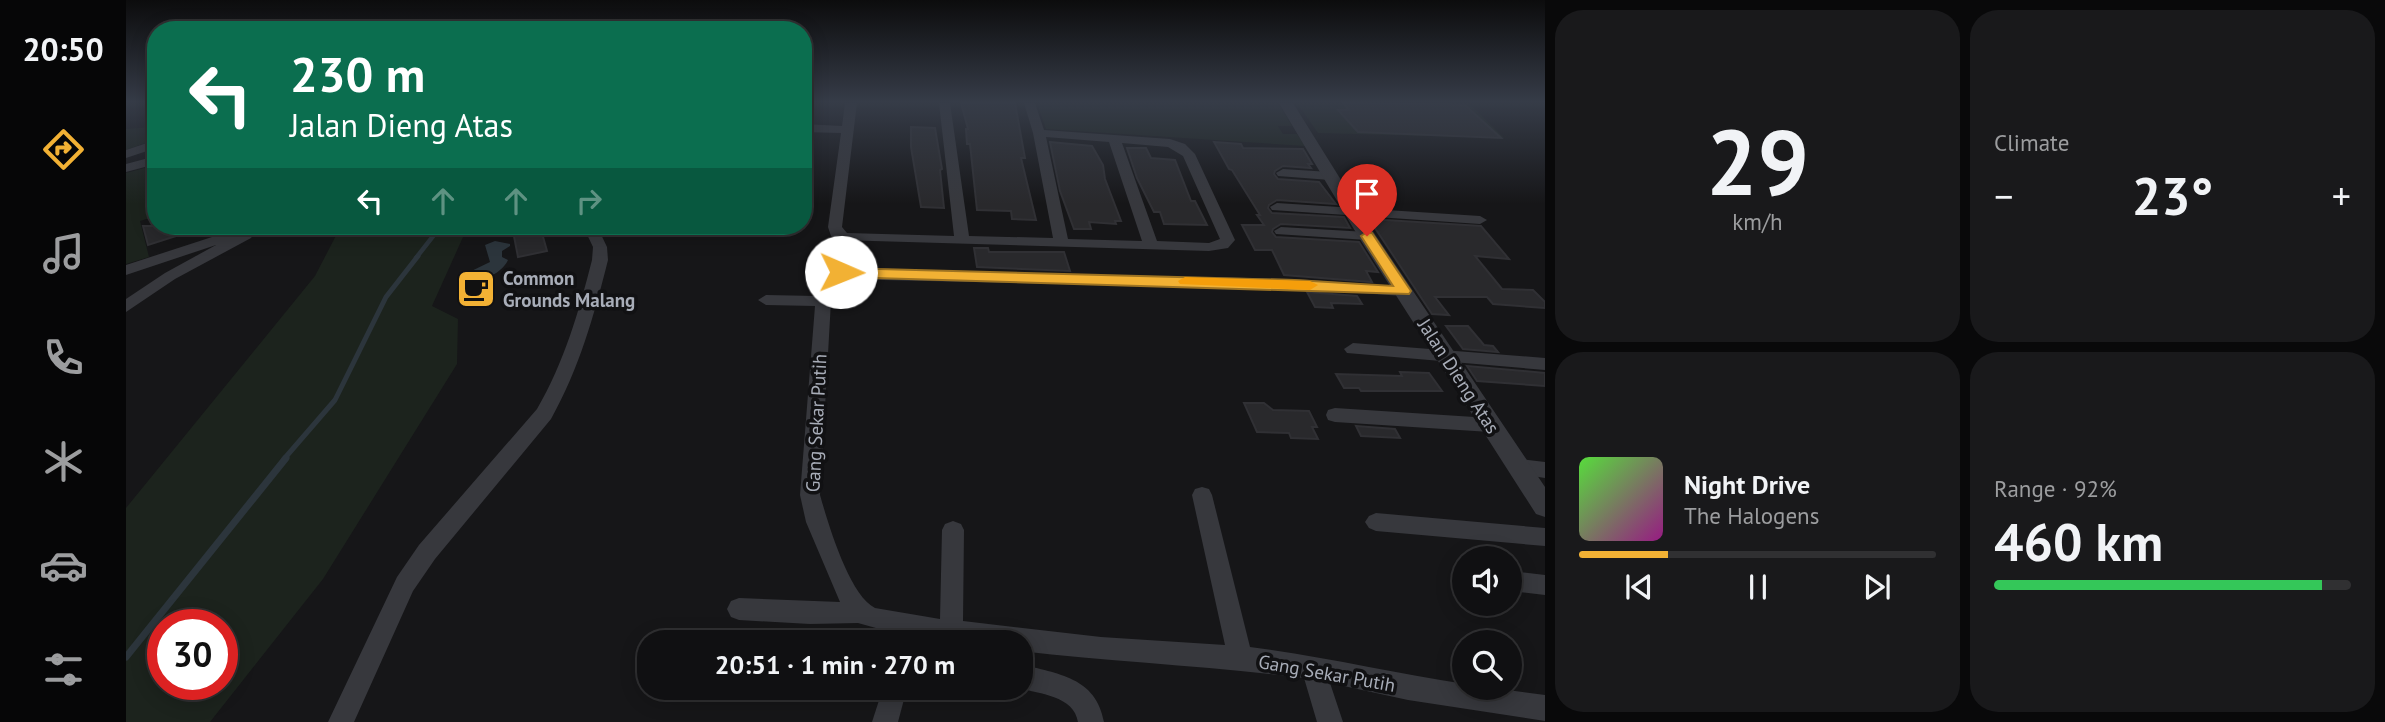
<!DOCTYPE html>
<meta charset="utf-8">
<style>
:root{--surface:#101012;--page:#19191b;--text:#f1f3f6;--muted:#9c9d9f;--line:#303032;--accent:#f2b134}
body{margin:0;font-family:"PT Sans",sans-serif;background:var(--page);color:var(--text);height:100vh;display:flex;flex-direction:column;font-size:26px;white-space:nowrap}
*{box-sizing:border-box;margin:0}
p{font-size:23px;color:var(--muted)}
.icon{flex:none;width:38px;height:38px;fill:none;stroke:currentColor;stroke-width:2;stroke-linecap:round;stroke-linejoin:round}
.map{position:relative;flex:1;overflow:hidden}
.drawer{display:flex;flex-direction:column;gap:10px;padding:10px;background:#09090a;width:840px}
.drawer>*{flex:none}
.banner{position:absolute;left:21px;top:21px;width:665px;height:214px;border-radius:28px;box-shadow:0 4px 18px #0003,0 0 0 2px var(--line);background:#0b6e4f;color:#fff;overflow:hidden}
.fabs{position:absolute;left:1326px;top:546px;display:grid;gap:14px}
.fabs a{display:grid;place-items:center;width:70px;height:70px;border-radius:50%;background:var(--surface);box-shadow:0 4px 18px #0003,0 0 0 2px var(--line);font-size:35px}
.speed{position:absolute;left:21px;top:609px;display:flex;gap:14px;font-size:35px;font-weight:700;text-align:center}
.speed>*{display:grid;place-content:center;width:91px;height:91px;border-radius:50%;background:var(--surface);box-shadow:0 4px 18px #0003,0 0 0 2px var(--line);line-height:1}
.speed .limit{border:10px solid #d22;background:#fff;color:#111}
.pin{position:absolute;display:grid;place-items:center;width:60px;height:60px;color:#fff;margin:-72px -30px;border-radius:50% 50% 50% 0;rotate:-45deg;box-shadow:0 0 7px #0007}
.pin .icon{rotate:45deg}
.me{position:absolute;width:77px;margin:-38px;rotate:91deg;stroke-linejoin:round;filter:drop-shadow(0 0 5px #0008)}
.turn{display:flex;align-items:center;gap:24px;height:147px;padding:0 28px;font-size:32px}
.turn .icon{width:91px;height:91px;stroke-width:2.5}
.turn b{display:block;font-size:49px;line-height:60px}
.lanes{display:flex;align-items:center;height:66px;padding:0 28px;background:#0003;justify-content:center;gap:35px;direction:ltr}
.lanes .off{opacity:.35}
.big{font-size:52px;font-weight:600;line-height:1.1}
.drawer .tile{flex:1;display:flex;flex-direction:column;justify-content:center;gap:10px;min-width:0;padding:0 24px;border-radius:28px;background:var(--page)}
.drawer .dial{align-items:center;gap:0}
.dial b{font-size:91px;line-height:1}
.song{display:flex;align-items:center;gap:21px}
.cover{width:84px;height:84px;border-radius:10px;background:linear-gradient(135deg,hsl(110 70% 55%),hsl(310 70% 35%))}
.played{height:7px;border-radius:4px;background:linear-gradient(90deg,var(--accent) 25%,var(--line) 25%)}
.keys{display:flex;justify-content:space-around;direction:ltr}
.heat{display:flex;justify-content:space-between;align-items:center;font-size:38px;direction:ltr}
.charge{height:10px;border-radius:5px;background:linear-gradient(90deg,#34c759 92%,var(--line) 0)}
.drawer .tiles{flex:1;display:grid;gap:10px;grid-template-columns:repeat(2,1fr)}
.trip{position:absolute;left:511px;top:630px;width:396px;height:70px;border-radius:28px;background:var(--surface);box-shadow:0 4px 18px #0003,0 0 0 2px var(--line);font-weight:600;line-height:70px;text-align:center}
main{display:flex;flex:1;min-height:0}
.dock{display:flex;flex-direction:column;width:126px;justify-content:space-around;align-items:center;background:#060607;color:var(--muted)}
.dock .icon{width:49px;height:49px}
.dock .active{color:var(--accent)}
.dock b{font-size:32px;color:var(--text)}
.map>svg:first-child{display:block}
</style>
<main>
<nav class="dock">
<b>20:50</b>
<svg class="icon active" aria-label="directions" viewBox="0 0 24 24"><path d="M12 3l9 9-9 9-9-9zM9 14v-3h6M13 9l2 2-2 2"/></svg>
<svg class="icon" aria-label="music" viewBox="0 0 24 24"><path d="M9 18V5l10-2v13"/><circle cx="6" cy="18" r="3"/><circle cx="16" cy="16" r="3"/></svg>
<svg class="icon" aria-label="phone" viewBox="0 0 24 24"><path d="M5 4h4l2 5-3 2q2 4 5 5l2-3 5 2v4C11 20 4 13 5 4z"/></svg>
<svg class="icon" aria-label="climate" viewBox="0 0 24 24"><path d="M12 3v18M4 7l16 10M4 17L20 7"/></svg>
<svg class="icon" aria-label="car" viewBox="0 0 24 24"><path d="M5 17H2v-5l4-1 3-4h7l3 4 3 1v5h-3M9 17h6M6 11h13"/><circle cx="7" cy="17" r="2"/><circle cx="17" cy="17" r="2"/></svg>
<svg class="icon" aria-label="filters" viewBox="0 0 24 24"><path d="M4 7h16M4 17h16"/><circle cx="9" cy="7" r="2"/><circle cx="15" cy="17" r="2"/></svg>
</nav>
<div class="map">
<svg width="1419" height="722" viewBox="0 0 1419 722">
<rect width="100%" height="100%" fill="#161618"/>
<!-- green -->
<g fill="#1c231d" fill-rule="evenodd">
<path d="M 911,103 L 1152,103 L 1166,126 L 1152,126 L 1157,134 L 1171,134 L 1179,146 L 920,129 Z"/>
<path d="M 1171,103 L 1343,103 L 1378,138 L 1192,133 Z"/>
<path d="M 25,127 L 25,141 L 0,150 L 0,129 Z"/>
<path d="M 30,165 L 30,216 L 14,221 L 23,257 L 0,264 L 0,173 Z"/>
<path d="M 215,226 L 342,226 L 306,306 L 332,319 L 331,364 L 197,579 L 84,722 L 0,722 L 0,508 L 189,276 ZM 37,625 L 96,625 L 96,684 L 37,684 Z"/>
</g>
<!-- water -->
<path fill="#2c353c" d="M 369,241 L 384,244 L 384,246 L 376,251 L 376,257 L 382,260 C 374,277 348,284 331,283 L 333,277 L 364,262 L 359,245 Z"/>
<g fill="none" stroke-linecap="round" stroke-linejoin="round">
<!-- stream-far2 -->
<path stroke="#2c353c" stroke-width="4.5" d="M 290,258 L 315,226"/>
<!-- stream-far1 -->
<path stroke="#2c353c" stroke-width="5" d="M 158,459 L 209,400 L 260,297 L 292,256"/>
<!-- stream -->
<path stroke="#2c353c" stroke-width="7" d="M 0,657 L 160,458"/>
</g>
<!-- building -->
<g fill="#29292c" stroke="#303034" stroke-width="2">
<path d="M 835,103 L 889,103 L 899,158 L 895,158 L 910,220 L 886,219 L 885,211 L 851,210 L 844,144 L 841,144 L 840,129 L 842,129 Z"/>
<path d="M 1217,103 L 1339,105 L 1375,138 L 1232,132 L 1212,110 L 1223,110 Z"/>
<path d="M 785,127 L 809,128 L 816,169 L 814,170 L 818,208 L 795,207 L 785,147 Z"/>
<path d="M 924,142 L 966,146 L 977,165 L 979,179 L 995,221 L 989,221 L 990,224 L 963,222 L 965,229 L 948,229 L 934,191 Z"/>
<path d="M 1088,142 L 1115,144 L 1117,148 L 1177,149 L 1186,164 L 1182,164 L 1185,168 L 1157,166 L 1149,171 L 1148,174 L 1152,179 L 1193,182 L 1210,204 L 1151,200 L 1143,205 L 1142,208 L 1146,213 L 1218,217 L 1224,228 L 1155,224 L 1147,229 L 1146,232 L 1150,237 L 1233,242 L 1252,272 L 1240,271 L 1246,282 L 1158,275 L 1146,250 L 1129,250 L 1116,225 L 1138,225 L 1131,215 L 1134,215 L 1106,170 L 1103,169 Z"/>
<path d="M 1001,148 L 1020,148 L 1025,158 L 1049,160 L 1065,201 L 1069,201 L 1081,225 L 1038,224 L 1034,212 L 1028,212 L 1011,178 Z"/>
<path d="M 1243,219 L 1355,226 L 1383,259 L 1349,256 L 1376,289 L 1407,290 L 1419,302 L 1419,308 L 1367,304 L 1361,297 L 1309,297 L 1323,315 L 1306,314 Z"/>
<path d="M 17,226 L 72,226 L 72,229 L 22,245 Z"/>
<path d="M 386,226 L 414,226 L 421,251 L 392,257 Z"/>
<path d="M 848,248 L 862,248 L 863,252 L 938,252 L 944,271 L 851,267 Z"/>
<path d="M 363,279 L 363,298 L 339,301 L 342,284 Z"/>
<path d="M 1181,292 L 1231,296 L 1236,304 L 1205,303 L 1207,308 L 1189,307 Z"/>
<path d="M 1320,326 L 1342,326 L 1358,345 L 1367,346 L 1372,352 L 1337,349 Z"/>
<path d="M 1341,366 L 1419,373 L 1419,386 L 1351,381 Z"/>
<path d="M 1274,372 L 1303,373 L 1316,391 L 1235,391 L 1233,388 L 1218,388 L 1210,374 L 1276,376 Z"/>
<path d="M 1118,403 L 1138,403 L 1147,410 L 1183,411 L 1191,427 L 1186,427 L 1192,439 L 1165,438 L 1163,433 L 1131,432 Z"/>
<path d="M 1230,426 L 1269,429 L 1274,438 L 1235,436 Z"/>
</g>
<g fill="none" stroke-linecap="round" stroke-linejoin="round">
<!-- minor -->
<g fill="#37383d" fill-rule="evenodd">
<path d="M 719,103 L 731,103 L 716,227 L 721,233 L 828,236 L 813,103 L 824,103 L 843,236 L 927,238 L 907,133 L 898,103 L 909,103 L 918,130 L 1044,139 L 1059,144 L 1069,154 L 1109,240 L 1102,248 L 1083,251 L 713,240 L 705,236 L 702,227 L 715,133 L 677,132 L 677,124 L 716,126 ZM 920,137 L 983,142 L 1016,241 L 942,239 ZM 996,143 L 1042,147 L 1057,156 L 1094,239 L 1083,243 L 1031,241 Z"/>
<path d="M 30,140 L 30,148 L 0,158 L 0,150 Z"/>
<path d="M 30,156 L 30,164 L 0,172 L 0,164 Z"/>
<path d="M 1157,169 L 1204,172 L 1211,176 L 1204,180 L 1152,176 L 1150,173 Z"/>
<path d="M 1151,203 L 1354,216 L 1361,220 L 1354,224 L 1146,210 L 1144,207 Z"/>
<path d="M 457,226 L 471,226 L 481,247 L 482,260 C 468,316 453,369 425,419 L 309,559 L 287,591 L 228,722 L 202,722 L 271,577 L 293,545 L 411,409 C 438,363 453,311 466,260 L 467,247 Z"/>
<path d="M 1155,227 L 1241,232 L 1248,236 L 1241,240 L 1150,234 L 1148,231 Z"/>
<path d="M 120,231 L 127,235 L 125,238 L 49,279 L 0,312 L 0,299 L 39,273 L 90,245 L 0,275 L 0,265 L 86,237 Z"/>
<path d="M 707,269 L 1169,279 L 1284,287 L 1286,291 L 1278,296 L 1169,289 L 711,279 L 707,283 L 705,301 L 694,495 C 702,523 723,595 749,608 L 814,619 L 816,530 L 819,524 L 827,521 L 835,524 L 838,530 L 837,621 L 975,637 L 1099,645 L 1066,495 L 1069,489 L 1076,487 L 1083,489 L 1086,495 L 1124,647 C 1196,656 1267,673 1339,684 L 1339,688 L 1367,688 L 1419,695 L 1419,721 L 1282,700 L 1204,683 L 1217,722 L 1191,722 L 1178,678 C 1084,666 989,662 894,651 L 894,642 L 825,642 L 782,637 L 732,623 L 684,624 L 613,620 L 605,617 L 601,609 L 605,601 L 613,598 L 714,602 L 680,522 L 674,495 L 689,306 L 640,305 L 632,300 L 640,295 L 690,296 C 691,283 693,273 707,269 Z"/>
<path d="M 1227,343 L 1419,358 L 1419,370 L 1221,353 L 1218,349 Z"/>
<path d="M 1209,408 L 1364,418 L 1371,420 L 1373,425 L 1371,430 L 1364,432 L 1209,422 L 1202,420 L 1200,415 L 1202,410 Z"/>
<path d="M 1393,459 L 1419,462 L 1419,478 L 1386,473 L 1383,467 L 1386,461 Z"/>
<path d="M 1250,513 L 1419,528 L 1419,546 L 1250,531 L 1243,528 L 1239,522 L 1243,516 Z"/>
<path d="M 1384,571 L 1419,575 L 1419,595 L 1384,591 Z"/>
<path d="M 894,664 C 932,674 970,677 978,722 L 952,722 C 948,696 914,694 893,688 Z"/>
<path d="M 757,688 L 781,688 L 772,722 L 746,722 Z"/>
</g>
<!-- tertiary -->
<path fill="#37383d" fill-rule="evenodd" d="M 1153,103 L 1167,103 L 1250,236 L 1419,487 L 1419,517 L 1410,514 L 1232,236 Z"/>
</g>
<!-- sky -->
<linearGradient id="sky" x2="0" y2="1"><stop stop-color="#0c0c0d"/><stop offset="0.5" stop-color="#363c48"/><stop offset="1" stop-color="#363c48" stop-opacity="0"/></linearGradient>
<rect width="1419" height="204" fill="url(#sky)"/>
<!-- route -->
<path fill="#f2b134" stroke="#9d7322" stroke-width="2" d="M 1241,232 L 1246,233 L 1283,288 L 1285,291 L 1283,294 L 715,277 L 708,272 L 715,268 L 1169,280 L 1267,286 L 1235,236 Z"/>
<!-- slow -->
<path fill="#f59e0b" d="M 1059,277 L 1184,281 L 1192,285 L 1184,290 L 1054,284 L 1052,281 Z"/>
<!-- icons -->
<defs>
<symbol id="cafe-square" viewBox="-11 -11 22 22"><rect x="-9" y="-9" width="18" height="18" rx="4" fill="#f2b134" stroke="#111113"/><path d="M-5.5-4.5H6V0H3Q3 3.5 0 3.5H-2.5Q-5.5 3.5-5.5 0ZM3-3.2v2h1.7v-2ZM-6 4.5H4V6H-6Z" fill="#111"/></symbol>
</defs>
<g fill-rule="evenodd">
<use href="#cafe-square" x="328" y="267" width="44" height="44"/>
</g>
<g text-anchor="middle" stroke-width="7" stroke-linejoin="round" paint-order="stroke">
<!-- poi labels -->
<g font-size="19" font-weight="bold" fill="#a8adb8" stroke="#111113" text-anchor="start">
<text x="377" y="285">Common<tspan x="377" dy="22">Grounds Malang</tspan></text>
</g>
<!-- street labels -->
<g font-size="19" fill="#a8adb8" stroke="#111113">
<text transform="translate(1333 376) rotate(57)" y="7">Jalan Dieng Atas</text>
<text transform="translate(690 423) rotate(-87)" y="7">Gang Sekar Putih</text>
<text transform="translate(1201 673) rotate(10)" y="7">Gang Sekar Putih</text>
</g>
</g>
</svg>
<div class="fabs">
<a><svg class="icon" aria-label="sound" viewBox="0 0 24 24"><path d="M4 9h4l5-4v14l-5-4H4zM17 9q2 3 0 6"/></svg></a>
<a><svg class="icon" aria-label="search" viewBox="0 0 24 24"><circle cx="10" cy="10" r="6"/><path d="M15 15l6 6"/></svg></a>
</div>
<div class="speed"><div class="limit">30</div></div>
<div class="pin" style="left:1241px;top:236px;background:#d93025"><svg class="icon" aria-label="arrive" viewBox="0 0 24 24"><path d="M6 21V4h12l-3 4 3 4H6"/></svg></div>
<svg class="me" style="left:715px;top:272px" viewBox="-20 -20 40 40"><circle r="19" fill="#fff"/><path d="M0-13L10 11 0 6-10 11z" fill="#f2b134"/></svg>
<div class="trip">20:51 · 1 min · 270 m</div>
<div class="banner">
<div class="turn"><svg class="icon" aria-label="left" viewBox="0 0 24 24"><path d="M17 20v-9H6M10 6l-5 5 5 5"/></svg><div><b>230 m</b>Jalan Dieng Atas</div></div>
<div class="lanes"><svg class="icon" aria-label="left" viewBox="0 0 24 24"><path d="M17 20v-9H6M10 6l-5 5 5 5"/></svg><svg class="icon off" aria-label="ahead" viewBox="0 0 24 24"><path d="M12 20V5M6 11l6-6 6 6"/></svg><svg class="icon off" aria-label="ahead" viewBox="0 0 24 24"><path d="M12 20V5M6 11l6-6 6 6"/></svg><svg class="icon off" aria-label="right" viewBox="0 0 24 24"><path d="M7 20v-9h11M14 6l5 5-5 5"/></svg></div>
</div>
</div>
<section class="drawer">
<div class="tiles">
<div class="tile dial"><b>29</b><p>km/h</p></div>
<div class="tile"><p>Climate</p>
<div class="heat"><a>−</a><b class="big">23°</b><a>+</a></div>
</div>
<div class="tile">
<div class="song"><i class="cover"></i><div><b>Night Drive</b><p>The Halogens</p></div></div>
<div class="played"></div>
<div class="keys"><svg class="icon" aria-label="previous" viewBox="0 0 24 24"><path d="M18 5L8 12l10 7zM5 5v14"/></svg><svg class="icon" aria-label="pause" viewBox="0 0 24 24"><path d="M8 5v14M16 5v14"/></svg><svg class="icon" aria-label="next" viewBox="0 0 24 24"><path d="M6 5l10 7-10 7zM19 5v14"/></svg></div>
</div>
<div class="tile"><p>Range · 92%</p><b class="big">460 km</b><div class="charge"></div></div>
</div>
</section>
</main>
